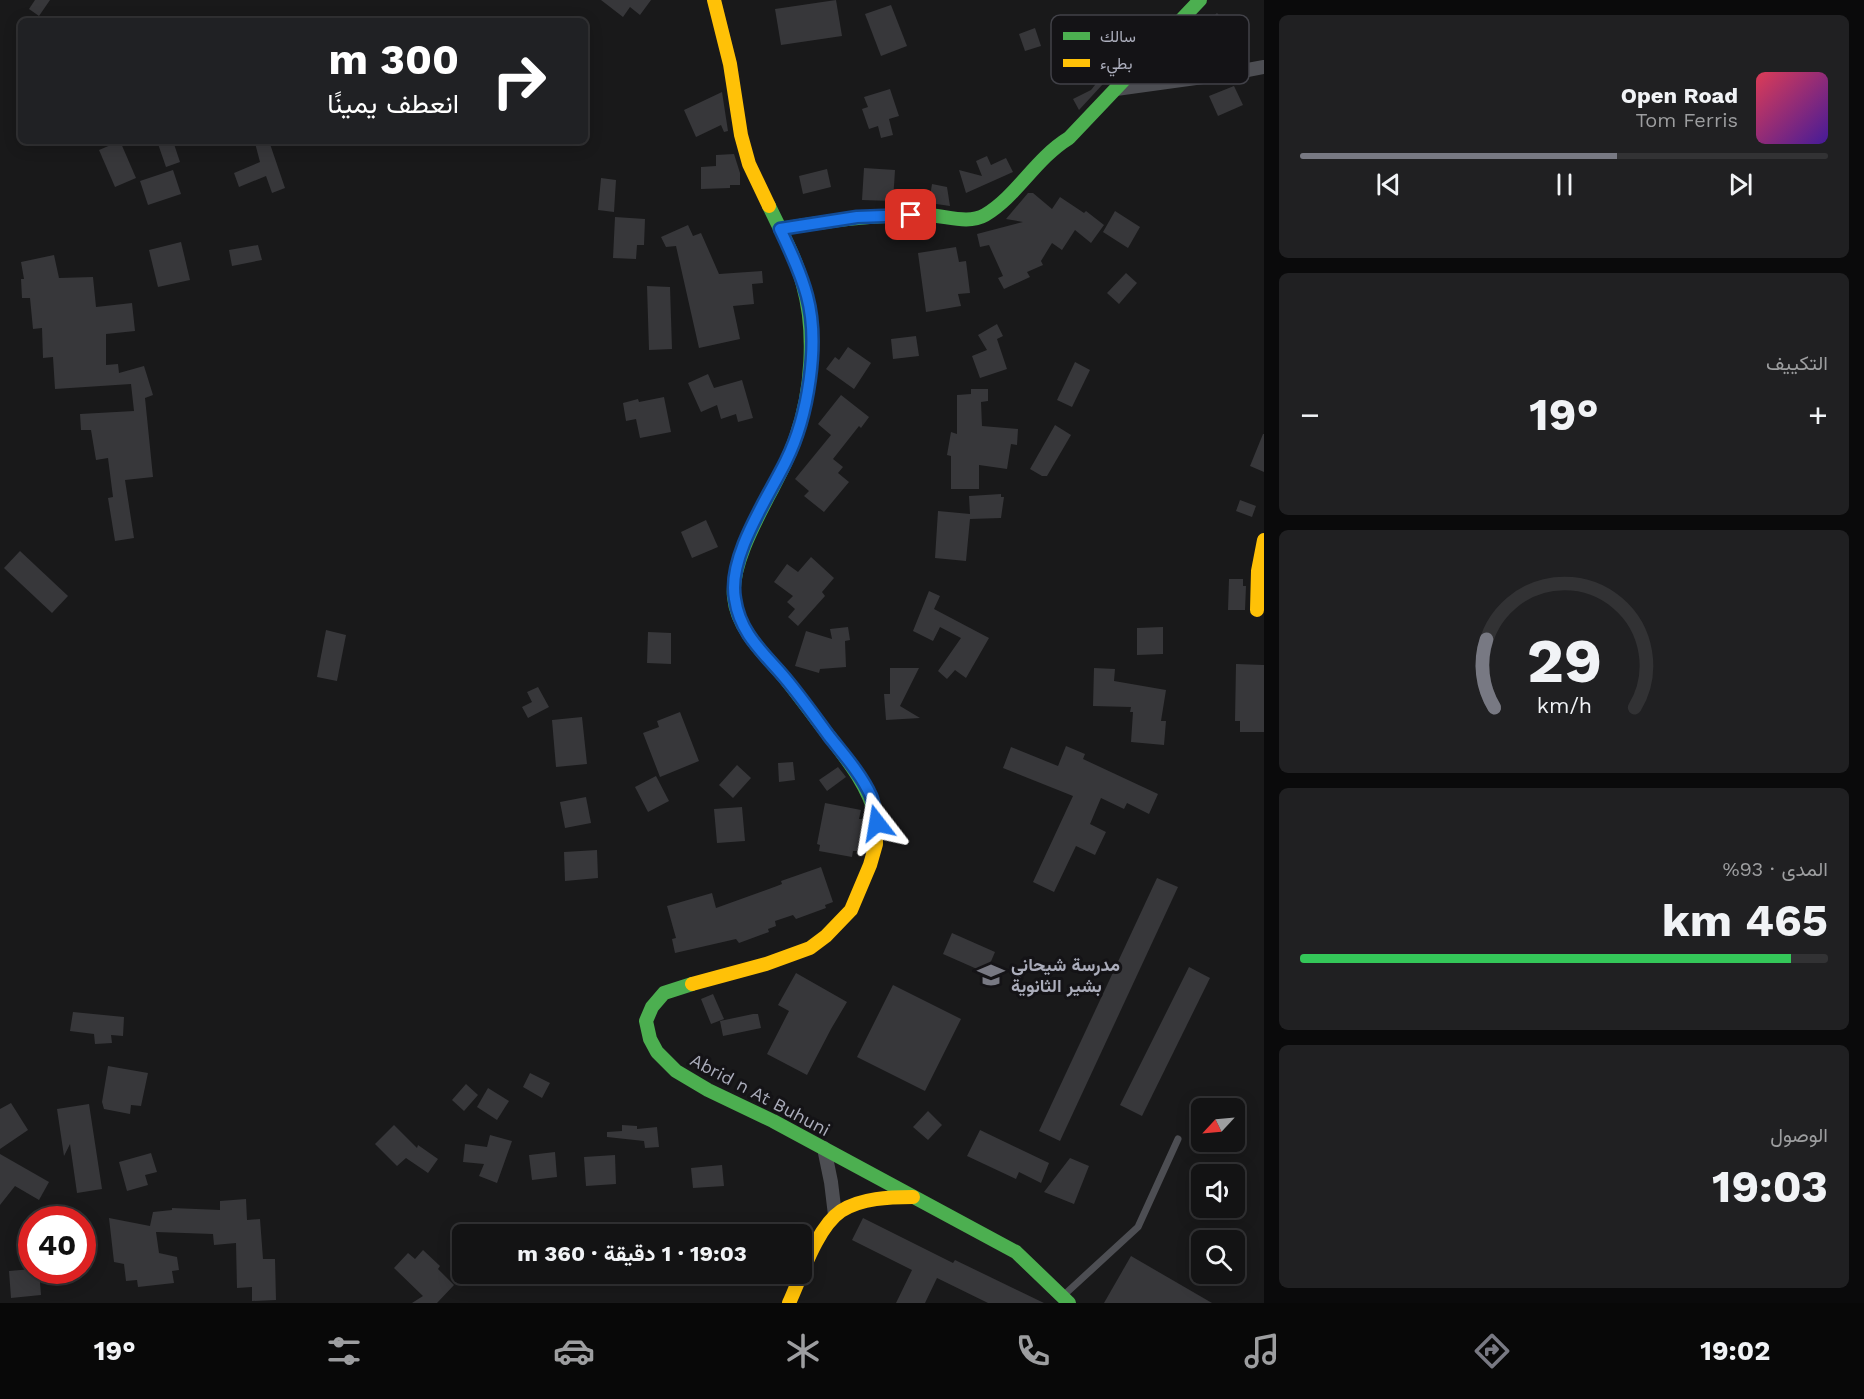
<!DOCTYPE html>
<html lang="ar">
<meta charset="utf-8">
<style>
:root{--surface:#131314;--page:#202022;--text:#f1f3f6;--muted:#9d9ea0;--line:#323234;--accent:#787983}
body{margin:0;font-family:"Work Sans",Vazirmatn,sans-serif;background:var(--page);color:var(--text);direction:rtl;height:100vh;display:flex;flex-direction:column;font-size:22px;white-space:nowrap}
*{box-sizing:border-box;margin:0}
p{font-size:20px;color:var(--muted)}
.icon{flex:none;width:33px;height:33px;fill:none;stroke:currentColor;stroke-width:2;stroke-linecap:round;stroke-linejoin:round}
.map{position:relative;flex:1;overflow:hidden;direction:ltr}
.side{display:flex;flex-direction:column;gap:15px;padding:15px;background:#0a0a0b;width:600px}
.side>*{flex:none}
.banner{position:absolute;left:18px;top:18px;width:570px;height:126px;border-radius:9px;box-shadow:0 3px 15px #0003,0 0 0 2px var(--line);direction:rtl;background:#202124;color:#fff;overflow:hidden}
.needle{width:39px;rotate:244deg}
.tools{position:absolute;left:1191px;top:1098px;display:grid;gap:12px}
.tools a{display:grid;place-items:center;width:54px;height:54px;border-radius:9px;background:var(--surface);box-shadow:0 3px 15px #0003,0 0 0 2px var(--line);font-size:30px}
.speed{position:absolute;left:18px;top:1206px;display:flex;gap:12px;font-size:30px;font-weight:700;text-align:center}
.speed>*{display:grid;place-content:center;width:78px;height:78px;border-radius:50%;background:var(--surface);box-shadow:0 3px 15px #0003,0 0 0 2px var(--line);line-height:1}
.speed .limit{border:9px solid #d22;background:#fff;color:#111}
.pin{position:absolute;display:grid;place-items:center;width:51px;height:51px;color:#fff;margin:-26px;border-radius:12px;box-shadow:0 3px 9px #0006}
.me{position:absolute;width:66px;margin:-33px;rotate:346deg;stroke-linejoin:round;filter:drop-shadow(0 0 4px #0008)}
.turn{display:flex;align-items:center;gap:21px;height:126px;padding:0 30px;font-size:27px}
.turn .icon{width:78px;height:78px;stroke-width:2.5}
.turn b{display:block;font-size:42px;line-height:51px}
.big{font-size:45px;font-weight:700;line-height:1.1}
.side .card{flex:1;display:flex;flex-direction:column;justify-content:center;gap:9px;min-width:0;padding:0 21px;border-radius:9px;background:var(--page)}
.side .dial{align-items:center;gap:0}
.dial svg{height:156px;overflow:visible;fill:none;stroke:var(--line);stroke-width:7;stroke-linecap:round;text-anchor:middle}
.dial text{fill:var(--text);stroke:none}
.song{display:flex;align-items:center;gap:18px}
.cover{width:72px;height:72px;border-radius:9px;background:linear-gradient(135deg,hsl(350 70% 55%),hsl(260 70% 35%))}
.played{height:6px;border-radius:3px;background:linear-gradient(90deg,var(--accent) 60%,var(--line) 60%)}
.keys{display:flex;justify-content:space-around;direction:ltr}
.heat{display:flex;justify-content:space-between;align-items:center;font-size:33px;direction:ltr}
.charge{height:9px;border-radius:4px;background:linear-gradient(90deg,#34c759 93%,var(--line) 0)}
.trip{position:absolute;left:452px;top:1224px;width:360px;height:60px;border-radius:9px;background:var(--surface);box-shadow:0 3px 15px #0003,0 0 0 2px var(--line);font-weight:700;line-height:60px;text-align:center;direction:rtl}
.menu{display:flex;height:96px;justify-content:space-around;align-items:center;background:#080808;color:var(--muted)}
.menu .icon{width:42px;height:42px}
.menu .on{color:var(--accent)}
.menu b{font-size:27px;color:var(--text)}
main{display:flex;flex:1;min-height:0}
.map>svg:first-child{display:block}
</style>
<main>
<section class="side">
<div class="card">
<div class="song"><i class="cover"></i><div><b>Open Road</b><p>Tom Ferris</p></div></div>
<div class="played"></div>
<div class="keys"><svg class="icon" aria-label="previous" viewBox="0 0 24 24"><path d="M18 5L8 12l10 7zM5 5v14"/></svg><svg class="icon" aria-label="pause" viewBox="0 0 24 24"><path d="M8 5v14M16 5v14"/></svg><svg class="icon" aria-label="next" viewBox="0 0 24 24"><path d="M6 5l10 7-10 7zM19 5v14"/></svg></div>
</div>
<div class="card"><p>التكييف</p>
<div class="heat"><a>−</a><b class="big">19°</b><a>+</a></div>
</div>
<div class="card dial"><svg viewBox="0 0 100 80">
<path d="M14 69A42 42 0 1 1 86 69"/>
<path d="M14 69A42 42 0 0 1 10 34" stroke="#787983"/>
<text x="50" y="56" font-size="32" font-weight="700">29</text>
<text x="50" y="72" font-size="11">km/h</text>
</svg></div>
<div class="card"><p>المدى · 93%</p><b class="big">465 km</b><div class="charge"></div></div>
<div class="card"><p>الوصول</p><b class="big">19:03</b></div>
</section>
<div class="map">
<svg width="1264" height="1303" viewBox="0 0 1264 1303">
<rect width="100%" height="100%" fill="#19191a"/>
<!-- building -->
<g fill="#37373a">
<path d="M 35,0 L 50,0 L 39,16 L 29,9 Z"/>
<path d="M 601,0 L 651,0 L 640,15 L 630,7 L 623,17 Z"/>
<path d="M 836,0 L 842,36 L 781,45 L 775,9 Z"/>
<path d="M 891,5 L 907,46 L 881,56 L 865,14 Z"/>
<path d="M 1217,13 L 1227,24 L 1210,40 L 1217,48 L 1196,66 L 1180,49 L 1186,44 L 1182,40 L 1198,26 L 1200,29 Z"/>
<path d="M 1035,28 L 1041,46 L 1025,51 L 1019,34 Z"/>
<path d="M 1099,80 L 1103,84 L 1079,110 L 1073,99 L 1091,90 Z"/>
<path d="M 1234,86 L 1243,105 L 1218,116 L 1209,96 Z"/>
<path d="M 890,89 L 899,116 L 889,119 L 893,135 L 881,138 L 878,126 L 869,129 L 862,109 L 868,107 L 864,97 Z"/>
<path d="M 722,92 L 728,131 L 724,132 L 721,125 L 696,137 L 684,110 Z"/>
<path d="M 120,141 L 136,178 L 115,187 L 99,150 Z"/>
<path d="M 157,141 L 173,141 L 180,162 L 166,167 Z"/>
<path d="M 264,141 L 269,141 L 285,188 L 272,193 L 266,176 L 239,187 L 234,173 L 260,162 L 255,143 Z"/>
<path d="M 734,154 L 740,173 L 740,185 L 730,185 L 730,188 L 701,189 L 701,167 L 716,166 L 716,155 Z"/>
<path d="M 987,156 L 991,165 L 1006,158 L 1013,172 L 966,193 L 959,170 L 982,176 L 976,161 Z"/>
<path d="M 864,168 L 895,170 L 893,201 L 862,200 Z"/>
<path d="M 827,169 L 831,187 L 803,194 L 799,176 Z"/>
<path d="M 173,170 L 181,194 L 148,205 L 140,181 Z"/>
<path d="M 601,178 L 616,180 L 614,212 L 598,210 Z"/>
<path d="M 932,184 L 947,187 L 950,206 L 929,203 Z"/>
<path d="M 1028,193 L 1033,193 L 1052,209 L 1060,197 L 1084,213 L 1086,211 L 1104,225 L 1091,243 L 1075,230 L 1062,250 L 1052,243 L 1041,261 L 1043,265 L 1027,272 L 1030,277 L 1004,289 L 998,278 L 1003,276 L 989,245 L 980,247 L 977,234 L 1023,222 L 1006,219 Z"/>
<path d="M 1115,211 L 1140,227 L 1128,248 L 1103,232 Z"/>
<path d="M 615,217 L 645,219 L 644,245 L 637,245 L 636,259 L 613,258 Z"/>
<path d="M 688,225 L 693,236 L 701,233 L 719,274 L 762,271 L 763,283 L 752,284 L 754,304 L 733,306 L 740,339 L 699,348 L 676,246 L 666,247 L 661,237 Z"/>
<path d="M 181,242 L 190,280 L 158,287 L 149,250 Z"/>
<path d="M 258,245 L 262,260 L 232,266 L 229,250 Z"/>
<path d="M 956,247 L 959,262 L 966,261 L 970,293 L 958,294 L 961,306 L 926,312 L 918,253 Z"/>
<path d="M 54,255 L 59,278 L 93,277 L 96,307 L 132,303 L 135,331 L 106,334 L 106,365 L 118,364 L 119,373 L 144,366 L 153,395 L 145,398 L 153,477 L 125,480 L 134,538 L 115,541 L 108,498 L 113,497 L 108,458 L 96,460 L 91,430 L 81,430 L 80,414 L 134,411 L 131,384 L 55,389 L 53,357 L 43,358 L 42,328 L 33,329 L 30,298 L 22,298 L 21,279 L 24,279 L 21,262 Z"/>
<path d="M 1126,273 L 1137,283 L 1119,304 L 1107,293 Z"/>
<path d="M 647,286 L 670,287 L 672,349 L 649,350 Z"/>
<path d="M 997,324 L 1003,336 L 997,339 L 1007,369 L 980,378 L 972,356 L 987,350 L 978,335 Z"/>
<path d="M 916,336 L 919,356 L 893,359 L 891,339 Z"/>
<path d="M 848,347 L 871,363 L 854,389 L 826,369 L 835,357 L 839,360 Z"/>
<path d="M 1075,362 L 1090,370 L 1072,407 L 1057,400 Z"/>
<path d="M 708,374 L 714,388 L 742,380 L 753,418 L 738,422 L 736,414 L 721,419 L 717,405 L 701,412 L 688,383 Z"/>
<path d="M 971,389 L 988,389 L 988,401 L 981,402 L 982,426 L 1018,429 L 1017,445 L 1011,444 L 1007,469 L 979,465 L 979,489 L 951,489 L 951,456 L 947,455 L 951,432 L 957,434 L 957,395 L 971,394 Z"/>
<path d="M 841,395 L 869,417 L 861,428 L 859,426 L 833,459 L 843,467 L 838,473 L 849,482 L 824,512 L 804,496 L 809,491 L 795,479 L 831,435 L 818,424 Z"/>
<path d="M 664,397 L 671,432 L 640,438 L 636,419 L 626,421 L 623,403 L 638,399 L 639,402 Z"/>
<path d="M 1055,425 L 1071,435 L 1047,476 L 1042,476 L 1030,469 Z"/>
<path d="M 1263,434 L 1264,434 L 1264,472 L 1250,466 Z"/>
<path d="M 1001,494 L 1001,497 L 1004,497 L 1001,518 L 970,519 L 966,561 L 935,558 L 938,511 L 970,514 L 969,496 Z"/>
<path d="M 1240,500 L 1256,506 L 1252,517 L 1236,511 Z"/>
<path d="M 706,520 L 718,547 L 692,558 L 681,532 Z"/>
<path d="M 20,551 L 68,596 L 52,613 L 4,568 Z"/>
<path d="M 811,557 L 834,578 L 822,592 L 825,596 L 798,626 L 788,617 L 795,609 L 787,602 L 793,596 L 774,582 L 787,564 L 798,572 Z"/>
<path d="M 1229,579 L 1243,579 L 1243,586 L 1246,586 L 1245,610 L 1228,610 Z"/>
<path d="M 929,591 L 940,596 L 934,609 L 989,638 L 966,678 L 955,670 L 947,679 L 938,671 L 961,638 L 940,627 L 933,641 L 913,631 Z"/>
<path d="M 848,627 L 850,640 L 845,641 L 846,667 L 820,669 L 819,673 L 795,666 L 806,631 L 832,639 L 830,629 Z"/>
<path d="M 1163,627 L 1163,654 L 1137,655 L 1137,628 Z"/>
<path d="M 326,630 L 346,635 L 337,681 L 317,677 Z"/>
<path d="M 648,632 L 671,633 L 671,664 L 647,663 Z"/>
<path d="M 1236,664 L 1264,665 L 1264,732 L 1240,732 L 1240,721 L 1235,721 Z"/>
<path d="M 890,668 L 919,668 L 900,706 L 920,718 L 886,720 L 884,694 L 890,694 Z"/>
<path d="M 1094,668 L 1115,669 L 1114,681 L 1166,690 L 1161,721 L 1166,721 L 1164,745 L 1131,742 L 1133,712 L 1130,712 L 1131,707 L 1093,706 Z"/>
<path d="M 538,687 L 549,707 L 528,718 L 522,707 L 532,702 L 527,692 Z"/>
<path d="M 680,712 L 699,761 L 660,777 L 643,733 L 659,727 L 657,721 Z"/>
<path d="M 582,717 L 587,764 L 556,767 L 552,720 Z"/>
<path d="M 1066,746 L 1085,754 L 1083,759 L 1158,794 L 1149,814 L 1127,803 L 1124,809 L 1101,798 L 1090,824 L 1106,832 L 1095,855 L 1076,846 L 1054,892 L 1033,882 L 1073,796 L 1003,768 L 1011,747 L 1058,766 Z"/>
<path d="M 793,762 L 795,780 L 779,782 L 778,763 Z"/>
<path d="M 737,765 L 751,778 L 733,798 L 719,785 Z"/>
<path d="M 838,767 L 846,777 L 827,791 L 819,780 Z"/>
<path d="M 656,776 L 669,801 L 648,812 L 635,787 Z"/>
<path d="M 586,797 L 591,823 L 565,828 L 560,802 Z"/>
<path d="M 825,803 L 861,810 L 859,819 L 863,819 L 857,851 L 853,851 L 852,857 L 819,851 L 820,845 L 817,844 Z"/>
<path d="M 742,807 L 745,841 L 717,843 L 714,809 Z"/>
<path d="M 597,850 L 598,878 L 565,881 L 564,852 Z"/>
<path d="M 821,867 L 833,902 L 825,905 L 826,908 L 796,919 L 793,915 L 775,921 L 776,926 L 768,929 L 769,932 L 739,943 L 736,939 L 675,953 L 672,939 L 676,938 L 667,906 L 712,893 L 716,908 L 777,886 L 782,884 L 781,881 Z"/>
<path d="M 1157,878 L 1178,887 L 1060,1141 L 1039,1131 Z"/>
<path d="M 952,933 L 995,952 L 986,973 L 943,954 Z"/>
<path d="M 1189,967 L 1210,978 L 1142,1116 L 1120,1105 Z"/>
<path d="M 796,973 L 847,1002 L 831,1029 L 807,1075 L 767,1054 L 789,1011 L 778,1005 Z"/>
<path d="M 893,985 L 961,1019 L 925,1091 L 857,1057 Z"/>
<path d="M 713,994 L 724,1019 L 711,1024 L 701,999 Z"/>
<path d="M 73,1012 L 124,1017 L 123,1036 L 111,1035 L 112,1043 L 95,1044 L 94,1034 L 70,1031 Z"/>
<path d="M 753,1014 L 758,1014 L 761,1028 L 723,1036 L 720,1021 Z"/>
<path d="M 108,1066 L 148,1073 L 141,1106 L 131,1105 L 130,1114 L 104,1109 L 102,1102 Z"/>
<path d="M 530,1073 L 550,1083 L 542,1098 L 523,1087 Z"/>
<path d="M 466,1084 L 478,1095 L 464,1111 L 452,1100 Z"/>
<path d="M 488,1088 L 509,1101 L 497,1120 L 477,1107 Z"/>
<path d="M 11,1103 L 28,1130 L 0,1149 L 0,1109 Z"/>
<path d="M 89,1104 L 102,1189 L 77,1193 L 70,1144 L 64,1156 L 57,1109 Z"/>
<path d="M 928,1111 L 942,1125 L 928,1140 L 913,1127 Z"/>
<path d="M 394,1125 L 417,1148 L 418,1145 L 438,1159 L 428,1173 L 406,1158 L 397,1166 L 375,1144 Z"/>
<path d="M 622,1125 L 637,1126 L 637,1129 L 657,1127 L 659,1147 L 645,1148 L 644,1141 L 607,1137 L 607,1132 L 622,1131 Z"/>
<path d="M 980,1130 L 1049,1163 L 1041,1183 L 1019,1172 L 1016,1179 L 967,1156 Z"/>
<path d="M 490,1135 L 512,1141 L 497,1183 L 479,1176 L 484,1164 L 463,1162 L 465,1144 L 487,1147 Z"/>
<path d="M 555,1152 L 557,1177 L 532,1180 L 529,1155 Z"/>
<path d="M 151,1153 L 157,1172 L 145,1175 L 148,1185 L 127,1191 L 119,1162 Z"/>
<path d="M 0,1154 L 49,1182 L 39,1200 L 15,1186 L 0,1205 Z"/>
<path d="M 615,1155 L 616,1184 L 586,1186 L 584,1157 Z"/>
<path d="M 1070,1158 L 1089,1166 L 1074,1204 L 1044,1192 Z"/>
<path d="M 722,1165 L 724,1186 L 693,1188 L 691,1168 Z"/>
<path d="M 246,1199 L 247,1220 L 260,1219 L 263,1259 L 275,1259 L 276,1300 L 252,1301 L 252,1287 L 237,1288 L 236,1243 L 214,1245 L 213,1234 L 156,1232 L 159,1253 L 177,1257 L 179,1270 L 172,1271 L 174,1283 L 138,1287 L 137,1280 L 126,1281 L 124,1264 L 114,1262 L 109,1218 L 150,1226 L 153,1212 L 172,1210 L 172,1208 L 220,1210 L 220,1201 Z"/>
<path d="M 863,1218 L 953,1263 L 955,1260 L 1044,1303 L 988,1303 L 937,1278 L 925,1303 L 896,1303 L 912,1270 L 852,1240 Z"/>
<path d="M 423,1250 L 440,1266 L 438,1269 L 454,1285 L 437,1303 L 412,1303 L 423,1296 L 394,1268 L 408,1253 L 415,1259 Z"/>
<path d="M 1131,1256 L 1212,1303 L 1104,1303 Z"/>
<path d="M 32,1269 L 32,1270 L 39,1270 L 41,1295 L 11,1298 L 9,1271 Z"/>
</g>
<g fill="none" stroke-linecap="round" stroke-linejoin="round">
<!-- lane -->
<path stroke="#4d4e53" stroke-width="7" d="M 1064,1295 L 1138,1227 L 1178,1139"/>
<!-- street -->
<g stroke="#4d4e53" stroke-width="14">
<path d="M 1116,89 L 1232,73 L 1264,67"/>
<path d="M 824,1148 L 831,1182 L 835,1215"/>
</g>
<!-- fast -->
<g stroke="#4caf50" stroke-width="14">
<path d="M 769,206 C 781,231 796,258 803,285 C 816,331 812,392 796,437 C 789,458 779,476 769,495 C 755,522 731,566 734,597 C 737,629 764,654 784,677 C 797,693 810,711 823,728 C 844,756 867,782 876,817"/>
<path d="M 780,229 C 828,221 877,214 926,215 C 944,215 968,225 985,215 C 1017,196 1035,159 1069,138 L 1200,0"/>
<path d="M 692,984 L 664,993 L 652,1007 L 646,1021 L 650,1039 L 657,1052 L 676,1071 L 708,1090 L 773,1121 L 1016,1252 L 1069,1303"/>
</g>
<!-- slow -->
<g stroke="#ffc107" stroke-width="14">
<path d="M 714,0 L 730,64 L 741,135 L 749,164 L 769,206"/>
<path d="M 1257,610 L 1258,571 L 1264,540"/>
<path d="M 692,984 L 766,964 L 810,948 L 826,936 L 851,910 L 870,865 L 876,844 L 876,817"/>
<path d="M 789,1303 C 801,1277 817,1227 841,1211 C 861,1198 890,1197 913,1197"/>
</g>
</g>
<g fill="none" stroke-linecap="round" stroke-linejoin="round">
<defs>
<path id="route" d="M 877,823 C 875,814 874,804 871,796 C 861,774 844,755 829,736 C 815,717 801,697 785,678 C 764,653 740,634 735,599 C 727,557 768,498 786,461 C 808,417 820,344 807,296 C 801,273 790,250 780,229 L 857,217 L 911,215"/>
</defs>
<!-- route casing -->
<use href="#route" stroke="#114b97" stroke-width="15"/>
<!-- route -->
<use href="#route" stroke="#1a73e8" stroke-width="10"/>
</g>
<!-- icons -->
<defs>
<symbol id="school-bare" viewBox="-9 -9 18 18"><path d="M0-5L7-2L0 1L-7-2ZM-4 1L0 2.5L4 1V4Q0 6-4 4Z" fill="#787983" stroke="#141316" stroke-width="2.5" paint-order="stroke"/></symbol>
</defs>
<g fill-rule="evenodd">
<use href="#school-bare" x="972" y="956" width="38" height="38"/>
</g>
<g text-anchor="middle" stroke-width="6" stroke-linejoin="round" paint-order="stroke">
<!-- poi labels -->
<g font-size="18" font-weight="bold" fill="#abadbb" stroke="#141316" text-anchor="start">
<text x="1011" y="971">مدرسة شيحاني<tspan x="1011" dy="21">بشير الثانوية</tspan></text>
</g>
<!-- street labels -->
<g font-size="18" fill="#abadbb" stroke="#141316">
<text transform="translate(760 1095) rotate(28)" y="6">Abrid n At Buhuni</text>
</g>
</g>
<!-- legend -->
<rect x="1051" y="15" width="198" height="69" rx="9" fill="#141316" stroke="#414148" stroke-width="1.5"/>
<rect x="1063" y="32" width="27" height="8" fill="#4caf50"/>
<rect x="1063" y="59" width="27" height="8" fill="#ffc107"/>
<g font-size="16" fill="#abadbb">
<text x="1100" y="42">سالك</text>
<text x="1100" y="69">بطيء</text>
</g>
</svg>
<div class="tools">
<a><svg class="needle" viewBox="-14 -14 28 28"><path d="M0-13l5 13h-10z" fill="#e53935"/><path d="M0 13l5-13h-10z" fill="#9d9ea0"/></svg></a>
<a><svg class="icon" aria-label="sound" viewBox="0 0 24 24"><path d="M4 9h4l5-4v14l-5-4H4zM17 9q2 3 0 6"/></svg></a>
<a><svg class="icon" aria-label="search" viewBox="0 0 24 24"><circle cx="10" cy="10" r="6"/><path d="M15 15l6 6"/></svg></a>
</div>
<div class="speed"><div class="limit">40</div></div>
<div class="pin" style="left:911px;top:215px;background:#d93025"><svg class="icon" aria-label="arrive" viewBox="0 0 24 24"><path d="M6 21V4h12l-3 4 3 4H6"/></svg></div>
<svg class="me" style="left:877px;top:823px" viewBox="-20 -20 40 40"><path d="M0-17L14 15 0 8-14 15z" fill="#1a73e8" stroke="#fff" stroke-width="4"/></svg>
<div class="trip">19:03 · 1 دقيقة · 360 m</div>
<div class="banner">
<div class="turn"><svg class="icon" aria-label="right" viewBox="0 0 24 24"><path d="M7 20v-9h11M14 6l5 5-5 5"/></svg><div><b>300 m</b>انعطف يمينًا</div></div>
</div>
</div>
</main>
<nav class="menu">
<b>19:02</b>
<svg class="icon on" aria-label="directions" viewBox="0 0 24 24"><path d="M12 3l9 9-9 9-9-9zM9 14v-3h6M13 9l2 2-2 2"/></svg>
<svg class="icon" aria-label="music" viewBox="0 0 24 24"><path d="M9 18V5l10-2v13"/><circle cx="6" cy="18" r="3"/><circle cx="16" cy="16" r="3"/></svg>
<svg class="icon" aria-label="phone" viewBox="0 0 24 24"><path d="M5 4h4l2 5-3 2q2 4 5 5l2-3 5 2v4C11 20 4 13 5 4z"/></svg>
<svg class="icon" aria-label="climate" viewBox="0 0 24 24"><path d="M12 3v18M4 7l16 10M4 17L20 7"/></svg>
<svg class="icon" aria-label="car" viewBox="0 0 24 24"><path d="M5 17H2v-5l4-1 3-4h7l3 4 3 1v5h-3M9 17h6M6 11h13"/><circle cx="7" cy="17" r="2"/><circle cx="17" cy="17" r="2"/></svg>
<svg class="icon" aria-label="filters" viewBox="0 0 24 24"><path d="M4 7h16M4 17h16"/><circle cx="9" cy="7" r="2"/><circle cx="15" cy="17" r="2"/></svg>
<b>19°</b>
</nav>
